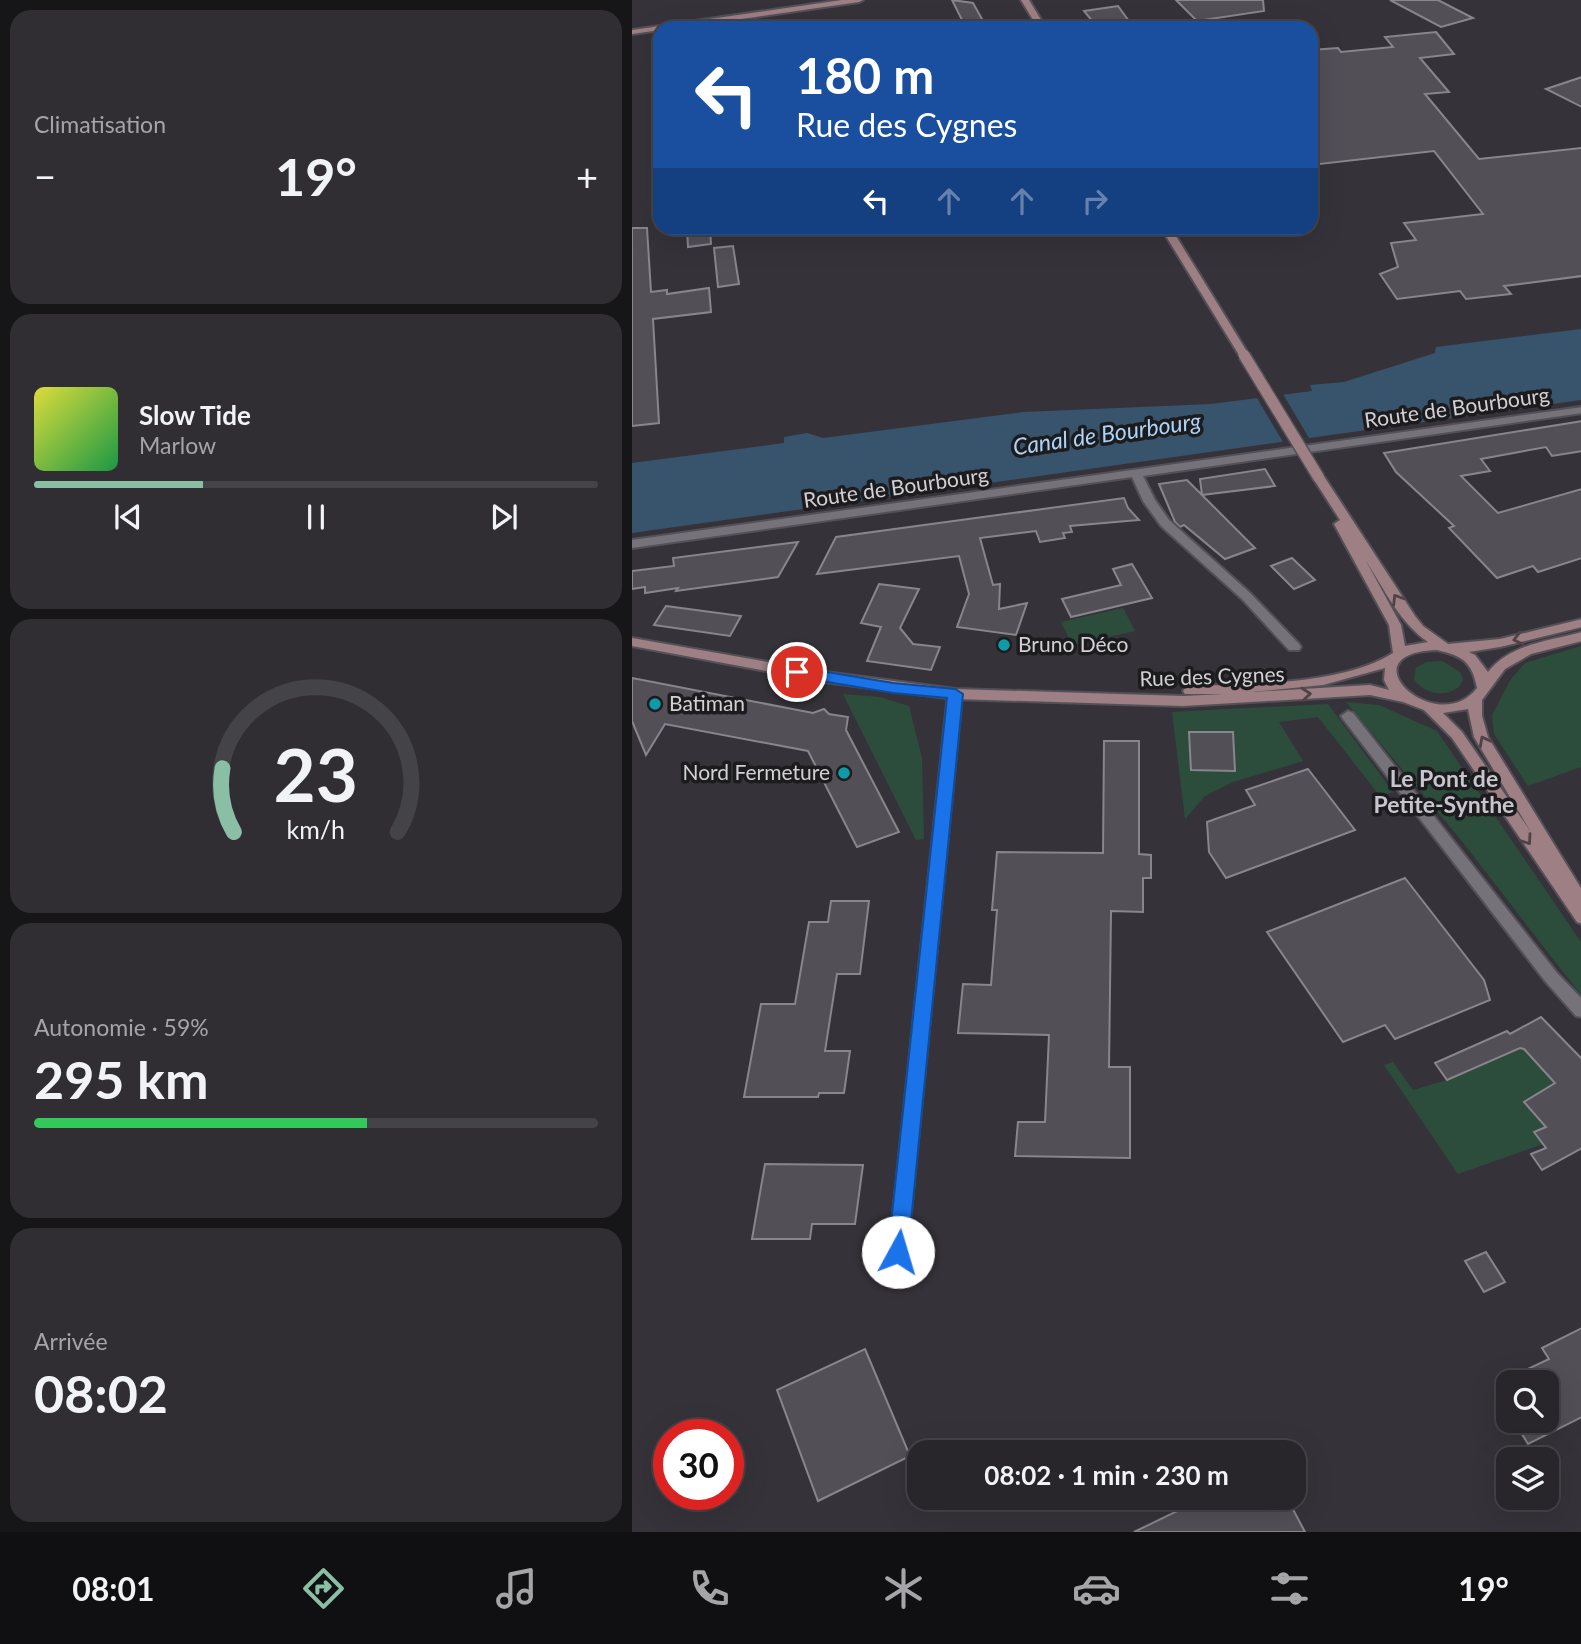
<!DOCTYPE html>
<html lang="fr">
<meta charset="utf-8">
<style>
:root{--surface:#28262b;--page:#302e33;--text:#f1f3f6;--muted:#a5a5a9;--line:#444347;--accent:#8abfa5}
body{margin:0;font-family:Lato,sans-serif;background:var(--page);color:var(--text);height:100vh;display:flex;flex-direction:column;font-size:26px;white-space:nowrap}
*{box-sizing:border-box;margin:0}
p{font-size:23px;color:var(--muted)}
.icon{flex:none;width:38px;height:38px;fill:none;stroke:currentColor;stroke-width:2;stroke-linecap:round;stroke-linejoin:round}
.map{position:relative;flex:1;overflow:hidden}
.drawer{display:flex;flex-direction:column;gap:10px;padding:10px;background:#161518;width:632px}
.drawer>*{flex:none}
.banner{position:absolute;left:21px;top:21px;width:665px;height:214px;border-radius:21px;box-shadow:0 7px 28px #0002,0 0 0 2px var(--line);background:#1a4fa0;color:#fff;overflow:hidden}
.tools{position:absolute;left:864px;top:1370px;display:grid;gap:14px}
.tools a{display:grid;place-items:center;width:63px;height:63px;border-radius:14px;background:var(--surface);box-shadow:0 7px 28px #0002,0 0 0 2px var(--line);font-size:35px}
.speed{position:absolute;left:21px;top:1419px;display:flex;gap:14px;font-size:35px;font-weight:700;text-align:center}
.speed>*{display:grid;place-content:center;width:91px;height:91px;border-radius:50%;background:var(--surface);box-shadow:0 7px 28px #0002,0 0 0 2px var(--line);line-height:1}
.speed .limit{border:10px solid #d22;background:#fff;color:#111}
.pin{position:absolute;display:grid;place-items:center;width:60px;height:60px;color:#fff;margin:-30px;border:4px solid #fff;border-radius:50%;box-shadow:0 2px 7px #0007}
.me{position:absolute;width:77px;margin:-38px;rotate:6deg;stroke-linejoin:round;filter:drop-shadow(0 0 5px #0008)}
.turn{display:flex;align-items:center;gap:24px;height:147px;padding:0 28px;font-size:32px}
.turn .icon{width:91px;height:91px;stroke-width:2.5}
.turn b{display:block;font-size:49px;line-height:60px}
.lanes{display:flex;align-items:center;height:66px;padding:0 28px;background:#0003;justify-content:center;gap:35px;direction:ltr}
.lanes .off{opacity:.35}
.big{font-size:52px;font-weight:700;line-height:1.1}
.drawer .card{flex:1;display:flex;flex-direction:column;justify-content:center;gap:10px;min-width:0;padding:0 24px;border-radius:21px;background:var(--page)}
.drawer .dial{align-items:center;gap:0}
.dial svg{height:182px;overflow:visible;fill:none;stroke:var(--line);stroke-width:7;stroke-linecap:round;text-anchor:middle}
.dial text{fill:var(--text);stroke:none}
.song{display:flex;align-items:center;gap:21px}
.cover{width:84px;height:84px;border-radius:10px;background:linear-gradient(135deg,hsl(60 70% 55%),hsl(140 70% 35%))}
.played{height:7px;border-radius:4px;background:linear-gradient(90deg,var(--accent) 30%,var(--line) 30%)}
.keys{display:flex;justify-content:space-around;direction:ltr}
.heat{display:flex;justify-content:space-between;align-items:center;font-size:38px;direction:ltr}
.charge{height:10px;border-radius:5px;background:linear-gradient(90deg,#34c759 59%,var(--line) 0)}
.trip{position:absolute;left:275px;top:1440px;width:399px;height:70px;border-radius:21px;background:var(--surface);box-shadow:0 7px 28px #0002,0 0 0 2px var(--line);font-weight:700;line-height:70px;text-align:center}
.tabs{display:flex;height:112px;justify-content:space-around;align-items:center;background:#100f11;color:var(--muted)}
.tabs .icon{width:49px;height:49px}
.tabs .on{color:var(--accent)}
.tabs b{font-size:32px;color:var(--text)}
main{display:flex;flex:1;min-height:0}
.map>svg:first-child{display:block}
</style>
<main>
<section class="drawer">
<div class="card"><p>Climatisation</p>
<div class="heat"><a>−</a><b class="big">19°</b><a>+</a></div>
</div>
<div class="card">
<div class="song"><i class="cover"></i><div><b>Slow Tide</b><p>Marlow</p></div></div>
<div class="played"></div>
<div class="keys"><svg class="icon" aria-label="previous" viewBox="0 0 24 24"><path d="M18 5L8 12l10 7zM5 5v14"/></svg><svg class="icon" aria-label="pause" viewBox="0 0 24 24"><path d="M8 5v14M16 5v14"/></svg><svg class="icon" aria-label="next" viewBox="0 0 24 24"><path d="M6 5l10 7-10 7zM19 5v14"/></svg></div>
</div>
<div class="card dial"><svg viewBox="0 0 100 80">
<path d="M14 69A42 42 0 1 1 86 69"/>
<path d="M14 69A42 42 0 0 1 9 41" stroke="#8abfa5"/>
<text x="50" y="56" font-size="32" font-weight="700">23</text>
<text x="50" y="72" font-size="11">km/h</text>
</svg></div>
<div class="card"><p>Autonomie · 59%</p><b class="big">295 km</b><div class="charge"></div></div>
<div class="card"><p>Arrivée</p><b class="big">08:02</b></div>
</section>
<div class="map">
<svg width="950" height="1532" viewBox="0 0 950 1532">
<rect width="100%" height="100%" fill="#353339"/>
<!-- green -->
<g fill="#2d4d3c">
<path d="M 491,608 L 503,631 L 440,645 L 429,622 Z"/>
<path d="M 949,646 L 949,767 L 896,786 L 862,734 L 860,715 L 879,679 L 893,663 Z"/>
<path d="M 810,661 L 828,672 L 831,680 L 827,687 C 812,698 792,694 782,679 L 784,668 L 794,662 Z"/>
<path d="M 211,694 L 248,697 L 277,706 L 290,758 L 292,839 L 284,840 Z"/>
<path d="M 714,702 L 747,705 L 805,731 L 949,942 L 949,995 L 829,840 Z"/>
<path d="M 696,704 L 761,792 L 748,796 L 686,717 L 647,722 L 671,761 L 601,782 L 573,796 L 553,819 L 540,712 Z"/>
<path d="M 901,1044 C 902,1065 911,1070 928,1081 L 892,1103 L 914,1127 L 902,1132 L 911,1144 L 826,1174 L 752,1065 L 761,1062 L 781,1090 L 815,1080 Z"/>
</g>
<!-- water -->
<path fill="#38546c" d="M 949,329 L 949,400 L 0,533 L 0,463 L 152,443 L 152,437 L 175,433 L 191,438 L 392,412 L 579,404 L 680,391 L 678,385 L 712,382 L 803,353 L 804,347 Z"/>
<!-- pier -->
<path fill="#353339" d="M 651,394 L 677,438 L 651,442 L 625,398 Z"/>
<!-- building -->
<g fill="#524f56" stroke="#88858c" stroke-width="2">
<path d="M 320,0 L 341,3 L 355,28 L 334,28 Z"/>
<path d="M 544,0 L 631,0 L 632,11 L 565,21 Z"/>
<path d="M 758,0 L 806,0 L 841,18 L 809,27 Z"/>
<path d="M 486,6 L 502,28 L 466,28 L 452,11 Z"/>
<path d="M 804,32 L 822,54 L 788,58 L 817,92 L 793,94 L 847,159 L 950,148 L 950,276 L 872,286 L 879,294 L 834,299 L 828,291 L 765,299 L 748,274 L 766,267 L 759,243 L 784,240 L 772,223 L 851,214 L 802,151 L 679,165 L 679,50 L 706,48 L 709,52 L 761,47 L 753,37 Z"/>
<path d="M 950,77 L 950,107 L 914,89 Z"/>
<path d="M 0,228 L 15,228 L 19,292 L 35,290 L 35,294 L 77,288 L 79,312 L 21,319 L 27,423 L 0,426 Z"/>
<path d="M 55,228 L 78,228 L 79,244 L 56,247 Z"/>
<path d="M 101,246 L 107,284 L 86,287 L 82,248 Z"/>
<path d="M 950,421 L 950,451 L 920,456 L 914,447 L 849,459 L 858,471 L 829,476 L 866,513 L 950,489 L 950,558 L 906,572 L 901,566 L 865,578 L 817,528 L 822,526 L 764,472 L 752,453 Z"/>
<path d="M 633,469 L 643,486 L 570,495 L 623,548 L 593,559 L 552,525 L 548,527 L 543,522 L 527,484 L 555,480 L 570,495 L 568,479 Z"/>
<path d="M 492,498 L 496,508 L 507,520 L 438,526 L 440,532 L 431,533 L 433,538 L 408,542 L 404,531 L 348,538 L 361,585 L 368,584 L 367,609 L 395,603 L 384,635 L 325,627 L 337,594 L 327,556 L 185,574 L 204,537 Z"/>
<path d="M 166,542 L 146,577 L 44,591 L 46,588 L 13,593 L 13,587 L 0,589 L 0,571 L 42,566 L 41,558 Z"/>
<path d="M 660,558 L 683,580 L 662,589 L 639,566 Z"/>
<path d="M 500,564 L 520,598 L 439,617 L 430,599 L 489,585 L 481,569 Z"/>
<path d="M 247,584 L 287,589 L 268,628 L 281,644 L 308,647 L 299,670 L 235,661 L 249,627 L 229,623 Z"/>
<path d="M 34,606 L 109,616 L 98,636 L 22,625 Z"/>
<path d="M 0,678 L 181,713 L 192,709 L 197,714 L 216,717 L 214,730 L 267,832 L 225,847 L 176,751 L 33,724 L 14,755 L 0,721 Z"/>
<path d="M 557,732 L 601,732 L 603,771 L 559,770 Z"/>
<path d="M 472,741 L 507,741 L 507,854 L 519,855 L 519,878 L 511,878 L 511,912 L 479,911 L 477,1067 L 498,1067 L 498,1158 L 383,1156 L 386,1122 L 413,1122 L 417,1035 L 326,1033 L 331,984 L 359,985 L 365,910 L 360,910 L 365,852 L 471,853 Z"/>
<path d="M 676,769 L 723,830 L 594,878 L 577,852 L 575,822 L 623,805 L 614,790 Z"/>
<path d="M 773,878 L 852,980 L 858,1000 L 763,1039 L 753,1025 L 711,1042 L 635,932 Z"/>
<path d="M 199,901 L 237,901 L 228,974 L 205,974 L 193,1051 L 218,1051 L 212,1093 L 187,1093 L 186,1097 L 112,1097 L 129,1004 L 163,1004 L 177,922 L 196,922 Z"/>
<path d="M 909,1017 L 950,1059 L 950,1148 L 910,1170 L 899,1154 L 914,1148 L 902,1132 L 914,1127 L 892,1102 L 923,1083 L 892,1049 L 888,1048 L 815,1080 L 803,1063 L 875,1031 L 878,1034 Z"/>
<path d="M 133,1164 L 231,1165 L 223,1224 L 180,1224 L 178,1239 L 120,1239 Z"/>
<path d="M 854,1252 L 873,1282 L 852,1292 L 833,1261 Z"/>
<path d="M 950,1328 L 950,1417 L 896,1444 L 882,1421 L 915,1421 L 915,1382 L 868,1382 L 917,1359 L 910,1348 Z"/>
<path d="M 233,1349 L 278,1456 L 186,1501 L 145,1390 Z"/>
<path d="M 572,1498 L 655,1498 L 673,1532 L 502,1532 Z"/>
</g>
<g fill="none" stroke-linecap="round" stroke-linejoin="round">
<defs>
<g id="street">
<path d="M 950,407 L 950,413 L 511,476 L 523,500 L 537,520 L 618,593 L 667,644 L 669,647 L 667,650 L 657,650 L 610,599 L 529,526 L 511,501 L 500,477 L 0,548 L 0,540 Z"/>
<path d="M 323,689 L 330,694 L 275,1252 L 272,1258 L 266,1260 L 260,1258 L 257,1252 L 316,694 Z"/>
<path d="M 716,711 L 721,713 L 925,973 L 950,999 L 950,1017 L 944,1016 L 913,981 L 711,719 L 709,716 Z"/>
</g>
<g id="secondary">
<path d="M 210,0 L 231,0 L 227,2 L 46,28 L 28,28 L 28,30 L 0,34 L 0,30 Z"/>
<path d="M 389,0 L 397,0 L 414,28 L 406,28 Z"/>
<path d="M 529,228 L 539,228 L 617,355 L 616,357 L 612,358 L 607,355 Z"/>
<path d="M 687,474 L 693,478 L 783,616 L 791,626 L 816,644 L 868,639 L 950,619 L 950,627 L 868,647 L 837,652 L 843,655 L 856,672 C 878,644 917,641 950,632 L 950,641 L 899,654 L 873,669 L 850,700 L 850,716 L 856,737 L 950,890 L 950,924 L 945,922 L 820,738 L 792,710 L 771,702 L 738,695 L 551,706 L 323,699 L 193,682 L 0,646 L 0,638 L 193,672 L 323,689 L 551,696 L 592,694 L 553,694 L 551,691 L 553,688 L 558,686 C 617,684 711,685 761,653 L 757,625 L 702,524 L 708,520 L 681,478 ZM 734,561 C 752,589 768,623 796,642 L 773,646 L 769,625 ZM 805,650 C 831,656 840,662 845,688 C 805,740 711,653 805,650 ZM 753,668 L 752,680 L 757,690 L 738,685 L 619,692 L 691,685 ZM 836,709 L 842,737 L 899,832 L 830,732 L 811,713 Z"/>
</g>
</defs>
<!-- street casing -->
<use href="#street" stroke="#535157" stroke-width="4"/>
<!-- secondary casing -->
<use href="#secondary" stroke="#535157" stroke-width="4"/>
<!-- street -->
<use href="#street" fill="#75727a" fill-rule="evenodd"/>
<!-- secondary -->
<use href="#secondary" fill="#9e7f83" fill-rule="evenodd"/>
<defs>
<path id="secondary-bridge" d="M 612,355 L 687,478"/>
</defs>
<!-- secondary-bridge casing -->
<use href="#secondary-bridge" stroke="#535157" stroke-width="14" stroke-linecap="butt"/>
<!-- secondary-bridge -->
<use href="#secondary-bridge" stroke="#9e7f83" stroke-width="11"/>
</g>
<!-- one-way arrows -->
<defs><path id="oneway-chevron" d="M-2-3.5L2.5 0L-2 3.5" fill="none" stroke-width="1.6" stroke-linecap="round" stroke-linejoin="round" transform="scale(1.75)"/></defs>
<g stroke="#504346">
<use href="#oneway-chevron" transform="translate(765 599) rotate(-122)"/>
<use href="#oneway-chevron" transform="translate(886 639) rotate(166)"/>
<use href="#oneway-chevron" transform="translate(674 694) rotate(-5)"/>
<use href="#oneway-chevron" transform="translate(852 741) rotate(-118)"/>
<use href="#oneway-chevron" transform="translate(895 840) rotate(55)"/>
</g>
<!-- route -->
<path fill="#1a73e8" stroke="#114b97" stroke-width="2" d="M 165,667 L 261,683 L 323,689 L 331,694 L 276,1252 L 273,1258 L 266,1261 L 259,1258 L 256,1252 L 315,698 L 261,693 L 160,676 L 157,672 L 160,668 Z"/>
<!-- markers -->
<g fill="#0f9aa8" stroke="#1c1b1e" stroke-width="2.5">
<circle cx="372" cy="645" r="7"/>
<circle cx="23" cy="704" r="7"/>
<circle cx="212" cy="773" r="7"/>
</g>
<g text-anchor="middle" stroke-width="7" stroke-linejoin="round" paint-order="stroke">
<!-- street labels -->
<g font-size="21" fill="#d2d0d5" stroke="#1c1b1e">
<text transform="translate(825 408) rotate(-8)" y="7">Route de Bourbourg</text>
<text transform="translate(264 488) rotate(-8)" y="7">Route de Bourbourg</text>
<text transform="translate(580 677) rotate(-2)" y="7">Rue des Cygnes</text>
</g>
<!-- poi labels -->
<g font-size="21" fill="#d2d0d5" stroke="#1c1b1e" text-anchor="start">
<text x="386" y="652">Bruno Déco</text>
<text x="37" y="711">Batiman</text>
<text x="198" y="780" text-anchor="end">Nord Fermeture</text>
</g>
<!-- water labels -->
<g font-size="23" font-style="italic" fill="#abd4f8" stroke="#1c1b1e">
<text transform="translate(475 434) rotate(-8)" y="8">Canal de Bourbourg</text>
</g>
<!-- neighbourhood labels -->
<g font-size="23" font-weight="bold" fill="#c8c5ce" stroke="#1c1b1e">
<text x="812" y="787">Le Pont de<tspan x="812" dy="26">Petite-Synthe</tspan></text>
</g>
</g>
</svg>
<div class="tools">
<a><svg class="icon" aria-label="search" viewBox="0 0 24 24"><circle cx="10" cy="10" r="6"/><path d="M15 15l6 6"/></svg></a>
<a><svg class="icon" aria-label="layers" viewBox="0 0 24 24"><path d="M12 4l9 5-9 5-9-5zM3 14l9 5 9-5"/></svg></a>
</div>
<div class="speed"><div class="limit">30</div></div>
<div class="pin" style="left:165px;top:672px;background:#d93025"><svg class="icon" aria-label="arrive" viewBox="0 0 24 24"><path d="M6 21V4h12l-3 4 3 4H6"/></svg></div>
<svg class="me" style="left:266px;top:1252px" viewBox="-20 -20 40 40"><circle r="19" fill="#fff"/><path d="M0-13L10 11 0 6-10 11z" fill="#1a73e8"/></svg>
<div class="trip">08:02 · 1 min · 230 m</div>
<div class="banner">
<div class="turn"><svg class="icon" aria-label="left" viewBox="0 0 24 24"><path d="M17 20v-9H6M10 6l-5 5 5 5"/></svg><div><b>180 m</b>Rue des Cygnes</div></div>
<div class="lanes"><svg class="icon" aria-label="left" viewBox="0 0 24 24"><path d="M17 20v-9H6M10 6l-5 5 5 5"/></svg><svg class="icon off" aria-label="ahead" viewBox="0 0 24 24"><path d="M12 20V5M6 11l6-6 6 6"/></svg><svg class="icon off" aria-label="ahead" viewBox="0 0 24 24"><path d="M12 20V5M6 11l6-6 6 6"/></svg><svg class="icon off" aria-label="right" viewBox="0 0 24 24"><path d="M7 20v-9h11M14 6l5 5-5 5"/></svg></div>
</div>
</div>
</main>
<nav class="tabs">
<b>08:01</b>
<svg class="icon on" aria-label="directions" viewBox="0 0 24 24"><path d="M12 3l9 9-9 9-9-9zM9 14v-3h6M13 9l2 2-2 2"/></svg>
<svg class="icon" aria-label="music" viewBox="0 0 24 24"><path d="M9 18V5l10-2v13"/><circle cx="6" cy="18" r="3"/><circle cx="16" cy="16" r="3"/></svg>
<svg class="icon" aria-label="phone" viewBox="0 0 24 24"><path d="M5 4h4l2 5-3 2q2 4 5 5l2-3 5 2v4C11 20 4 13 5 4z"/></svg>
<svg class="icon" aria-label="climate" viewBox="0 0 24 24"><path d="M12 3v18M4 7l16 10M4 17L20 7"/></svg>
<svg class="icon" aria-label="car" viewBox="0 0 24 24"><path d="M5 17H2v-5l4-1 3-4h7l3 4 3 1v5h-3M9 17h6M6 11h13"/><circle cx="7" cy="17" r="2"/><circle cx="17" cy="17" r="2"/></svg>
<svg class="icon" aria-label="filters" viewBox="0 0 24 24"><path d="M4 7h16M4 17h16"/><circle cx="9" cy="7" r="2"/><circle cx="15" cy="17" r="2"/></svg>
<b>19°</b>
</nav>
